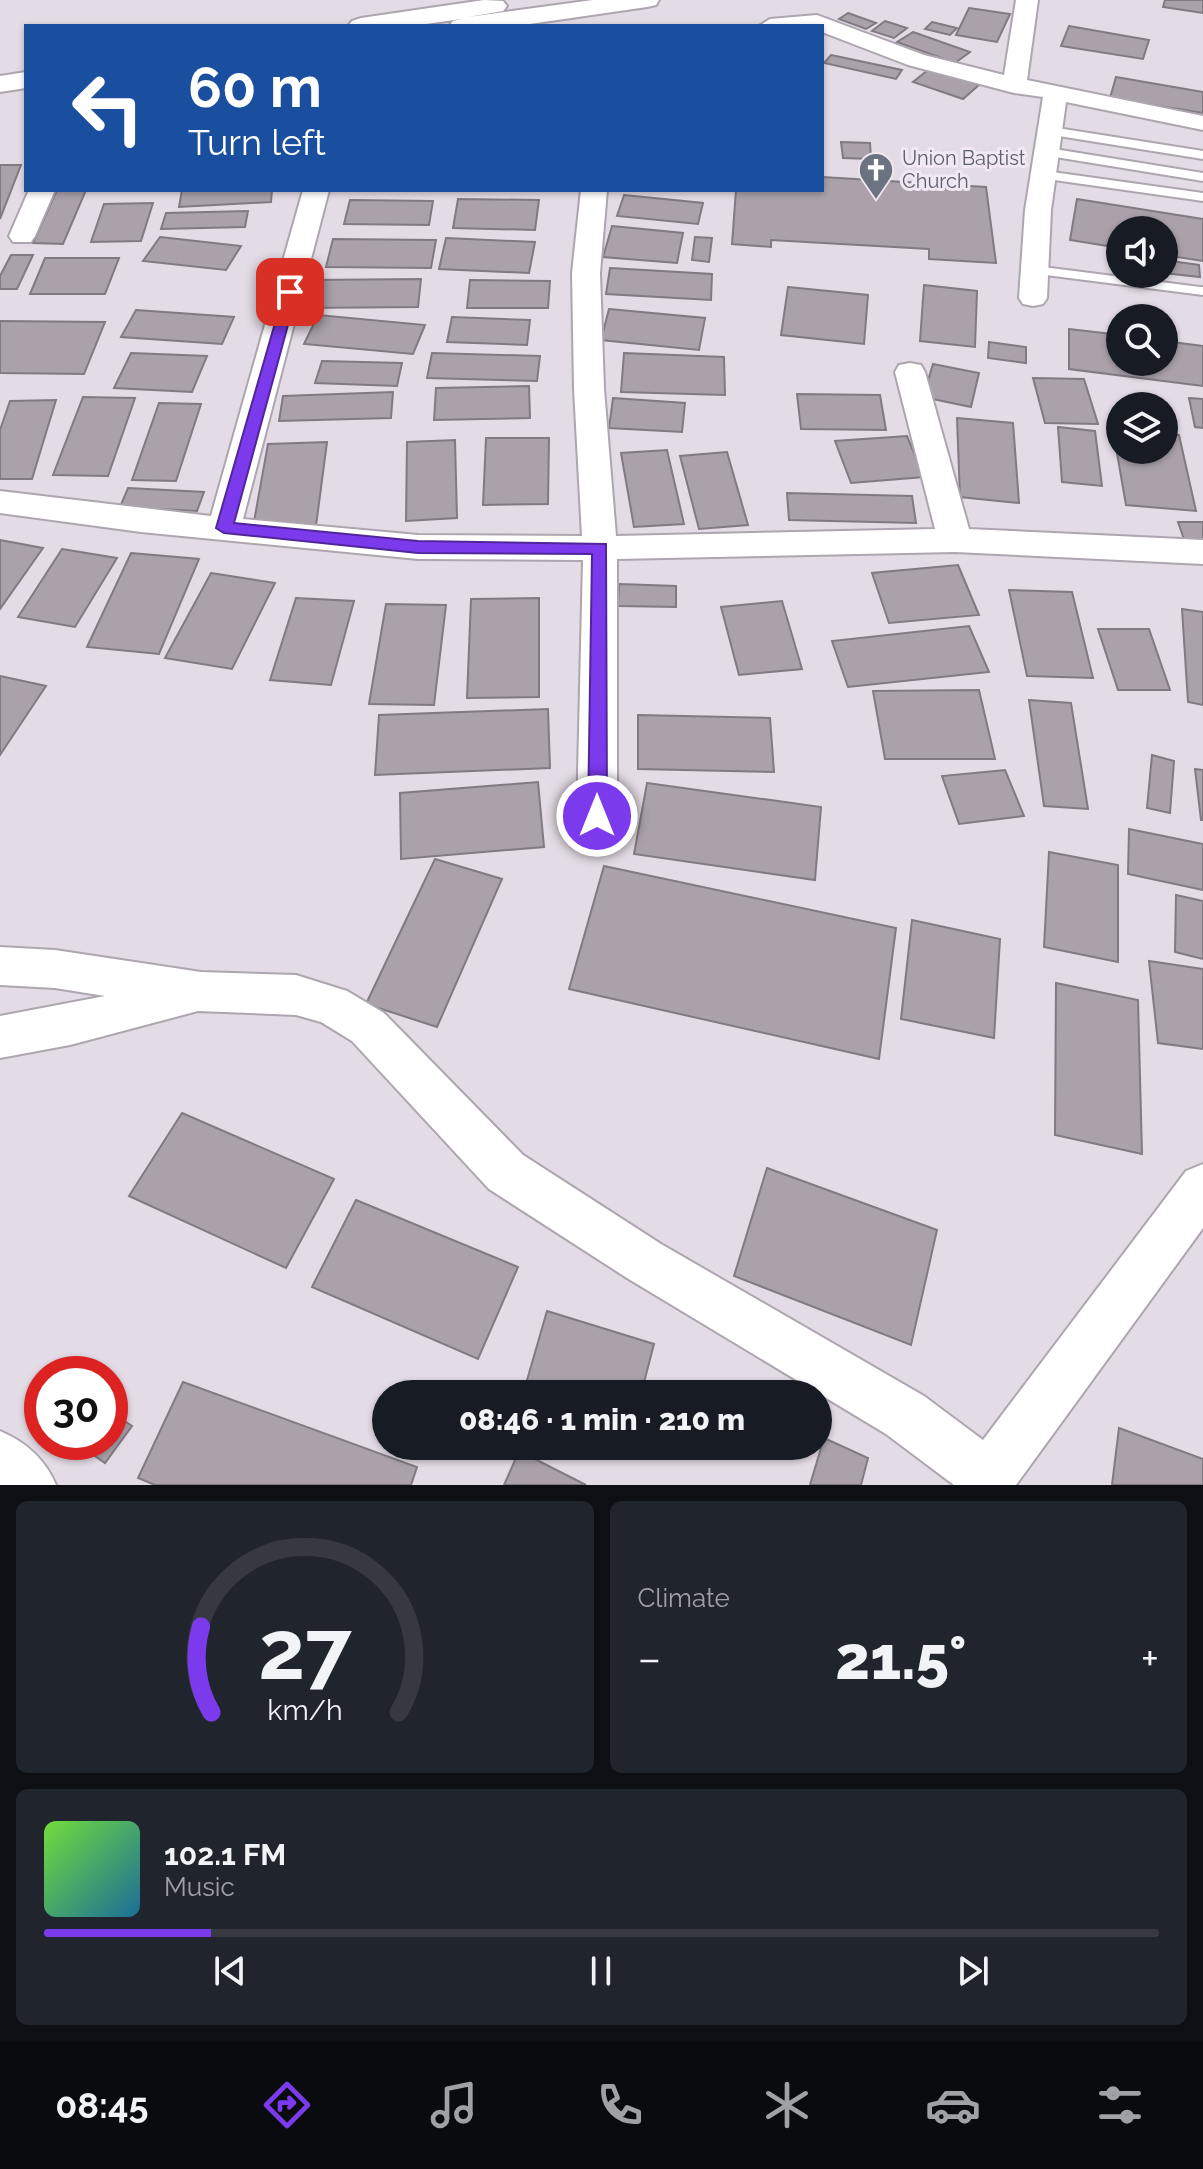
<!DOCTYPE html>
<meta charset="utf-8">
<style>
:root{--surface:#171b24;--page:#20242c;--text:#f1f3f6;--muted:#9ea1a6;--line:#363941;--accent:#7c3aed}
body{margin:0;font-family:Raleway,sans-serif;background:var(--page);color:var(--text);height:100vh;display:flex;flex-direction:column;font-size:30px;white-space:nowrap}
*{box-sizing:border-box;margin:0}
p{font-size:26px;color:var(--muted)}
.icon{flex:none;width:44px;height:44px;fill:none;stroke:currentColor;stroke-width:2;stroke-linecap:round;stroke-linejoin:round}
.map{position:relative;height:1485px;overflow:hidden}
.details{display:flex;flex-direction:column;gap:16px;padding:16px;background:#0d0f14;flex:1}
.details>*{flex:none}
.hud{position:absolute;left:24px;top:24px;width:800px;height:168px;border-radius:0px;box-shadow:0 2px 6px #0004;background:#1a4fa0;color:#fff;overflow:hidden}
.fabs{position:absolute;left:1106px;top:216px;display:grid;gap:16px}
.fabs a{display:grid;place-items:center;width:72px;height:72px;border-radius:50%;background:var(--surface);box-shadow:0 2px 6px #0004;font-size:40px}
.speed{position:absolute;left:24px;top:1356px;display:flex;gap:16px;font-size:40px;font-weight:700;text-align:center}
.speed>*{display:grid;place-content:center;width:104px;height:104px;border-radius:50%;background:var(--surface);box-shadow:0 2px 6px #0004;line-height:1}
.speed .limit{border:12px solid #d22;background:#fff;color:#111}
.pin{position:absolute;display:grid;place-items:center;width:68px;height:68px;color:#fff;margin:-34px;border-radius:16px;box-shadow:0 4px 12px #0006}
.me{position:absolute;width:88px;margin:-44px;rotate:0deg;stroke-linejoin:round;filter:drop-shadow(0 0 6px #0008)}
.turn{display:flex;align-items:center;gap:28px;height:168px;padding:0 32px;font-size:36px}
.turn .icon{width:104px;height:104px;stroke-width:2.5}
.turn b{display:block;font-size:56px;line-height:68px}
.big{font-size:60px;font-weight:800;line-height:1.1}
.details .card{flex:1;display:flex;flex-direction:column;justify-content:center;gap:12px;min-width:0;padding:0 28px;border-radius:12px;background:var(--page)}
.details .dial{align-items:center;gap:0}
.dial svg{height:208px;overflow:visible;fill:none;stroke:var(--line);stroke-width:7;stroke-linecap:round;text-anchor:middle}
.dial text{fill:var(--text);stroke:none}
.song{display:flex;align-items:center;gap:24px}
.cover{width:96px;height:96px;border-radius:12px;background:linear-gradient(135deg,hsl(100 70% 55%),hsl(200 70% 35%))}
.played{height:8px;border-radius:4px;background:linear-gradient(90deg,var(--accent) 15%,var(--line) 15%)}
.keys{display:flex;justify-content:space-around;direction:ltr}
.heat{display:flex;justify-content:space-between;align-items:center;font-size:44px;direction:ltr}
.details .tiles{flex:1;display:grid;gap:16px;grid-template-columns:1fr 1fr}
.card:last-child{grid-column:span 2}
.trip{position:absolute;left:372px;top:1380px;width:460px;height:80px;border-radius:40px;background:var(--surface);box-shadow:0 2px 6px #0004;font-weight:800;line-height:80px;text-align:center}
.tab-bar{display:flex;height:128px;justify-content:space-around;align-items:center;background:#090b0e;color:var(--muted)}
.tab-bar .icon{width:56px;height:56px}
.tab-bar .selected{color:var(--accent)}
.tab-bar b{font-size:36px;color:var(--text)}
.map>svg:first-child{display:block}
</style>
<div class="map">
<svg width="1203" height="1485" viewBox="0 0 1203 1485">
<rect width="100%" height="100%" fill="#e3dbe5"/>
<!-- building -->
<g fill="#aaa1ab" stroke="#817a83" stroke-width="2">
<path d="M 1165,0 L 1203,0 L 1203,13 L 1163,7 Z"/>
<path d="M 969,8 L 1010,14 L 997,42 L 956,35 Z"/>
<path d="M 848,13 L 876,23 L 866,29 L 839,19 Z"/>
<path d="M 885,21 L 907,28 L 894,38 L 872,31 Z"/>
<path d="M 932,22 L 957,28 L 950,35 L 925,29 Z"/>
<path d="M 1069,26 L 1149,40 L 1143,59 L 1061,46 Z"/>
<path d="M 913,32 L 970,52 L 955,63 L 897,42 Z"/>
<path d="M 831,55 L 902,70 L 896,79 L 824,63 Z"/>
<path d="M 929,69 L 979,85 L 963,99 L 913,82 Z"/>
<path d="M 1116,77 L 1203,92 L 1203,113 L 1110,98 Z"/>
<path d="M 841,142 L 870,143 L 871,159 L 843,158 Z"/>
<path d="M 0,165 L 21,165 L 0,219 Z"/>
<path d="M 822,177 L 986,187 L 996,263 L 929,259 L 929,249 L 771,240 L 771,247 L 732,244 L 736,190 L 822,190 Z"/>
<path d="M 57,190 L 86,190 L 63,244 L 33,243 Z"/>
<path d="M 182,190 L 272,190 L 271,202 L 179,207 Z"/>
<path d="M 624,195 L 703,203 L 698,224 L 617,216 Z"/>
<path d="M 458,199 L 539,200 L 535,230 L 453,228 Z"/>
<path d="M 1077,199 L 1203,219 L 1203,261 L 1164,255 L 1164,230 L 1120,230 L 1120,248 L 1070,240 Z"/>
<path d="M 350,200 L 433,201 L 429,225 L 344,224 Z"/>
<path d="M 153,203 L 141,241 L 91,242 L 104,204 Z"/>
<path d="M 248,211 L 245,227 L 161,229 L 166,213 Z"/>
<path d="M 612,226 L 683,233 L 677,263 L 603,257 Z"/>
<path d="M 160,237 L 241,246 L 226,270 L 143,261 Z"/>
<path d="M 695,237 L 712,238 L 709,262 L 692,260 Z"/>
<path d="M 446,238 L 535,242 L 529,273 L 439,269 Z"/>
<path d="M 333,239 L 436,240 L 431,268 L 326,267 Z"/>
<path d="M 11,255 L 33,255 L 17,289 L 0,289 L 0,276 Z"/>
<path d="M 45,258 L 119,258 L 105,294 L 30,294 Z"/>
<path d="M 1164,260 L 1199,265 L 1200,277 L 1164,273 Z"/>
<path d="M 610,268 L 712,274 L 711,300 L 606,294 Z"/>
<path d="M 421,279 L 418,307 L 303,308 L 309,280 Z"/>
<path d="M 470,280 L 550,281 L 548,308 L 467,308 Z"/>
<path d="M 924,285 L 977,291 L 975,347 L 920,341 Z"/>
<path d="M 788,287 L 868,295 L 864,344 L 781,335 Z"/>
<path d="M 609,309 L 705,318 L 699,350 L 601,340 Z"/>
<path d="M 136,310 L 234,317 L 222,344 L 121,337 Z"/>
<path d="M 318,315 L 425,325 L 413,354 L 304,344 Z"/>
<path d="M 452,317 L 530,320 L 527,345 L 447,342 Z"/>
<path d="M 0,321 L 105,322 L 84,374 L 0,373 Z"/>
<path d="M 1069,329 L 1120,335 L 1120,362 L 1164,362 L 1164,341 L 1203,346 L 1203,386 L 1069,369 Z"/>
<path d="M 989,342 L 1026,347 L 1026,363 L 988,358 Z"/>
<path d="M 131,353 L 207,356 L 192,392 L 114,388 Z"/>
<path d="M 432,353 L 540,356 L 537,381 L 427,378 Z"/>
<path d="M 624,353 L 724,357 L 725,395 L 621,392 Z"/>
<path d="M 322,361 L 402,363 L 397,386 L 315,383 Z"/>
<path d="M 933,364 L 979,373 L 971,407 L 923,397 Z"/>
<path d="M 1033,378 L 1084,379 L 1098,424 L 1045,423 Z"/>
<path d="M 529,386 L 530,418 L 434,420 L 436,388 Z"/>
<path d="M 393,392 L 391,418 L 279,421 L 283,396 Z"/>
<path d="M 797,394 L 880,395 L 886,430 L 801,429 Z"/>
<path d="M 83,397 L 135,398 L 108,476 L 53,475 Z"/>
<path d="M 613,398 L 685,403 L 682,432 L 609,428 Z"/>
<path d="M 1189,398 L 1203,399 L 1203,428 L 1195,427 Z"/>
<path d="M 56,400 L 32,479 L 0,479 L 0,430 L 10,401 Z"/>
<path d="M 159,403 L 201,404 L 176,481 L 132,480 Z"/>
<path d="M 957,418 L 1013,423 L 1019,503 L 960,497 Z"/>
<path d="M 1058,427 L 1095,431 L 1102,486 L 1062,482 Z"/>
<path d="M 1113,430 L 1120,430 L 1120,450 L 1164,450 L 1164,434 L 1179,435 L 1196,511 L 1126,505 Z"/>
<path d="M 907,436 L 924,477 L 851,483 L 835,441 Z"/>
<path d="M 486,438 L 549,438 L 548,504 L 483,505 Z"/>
<path d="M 455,440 L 457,518 L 406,521 L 407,442 Z"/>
<path d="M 327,442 L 316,526 L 253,527 L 268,444 Z"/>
<path d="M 667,450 L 684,524 L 634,527 L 621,453 Z"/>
<path d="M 727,452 L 748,525 L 699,529 L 680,456 Z"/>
<path d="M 128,488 L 204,492 L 197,511 L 120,507 Z"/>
<path d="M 787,493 L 912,496 L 916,523 L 789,520 Z"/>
<path d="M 1178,522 L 1203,522 L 1203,546 L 1186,545 Z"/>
<path d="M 0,540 L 43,548 L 0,609 Z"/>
<path d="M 62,549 L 117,558 L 75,627 L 18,617 Z"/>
<path d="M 131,553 L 199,559 L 159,654 L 87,647 Z"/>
<path d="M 958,565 L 979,615 L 889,623 L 872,573 Z"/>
<path d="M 211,573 L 275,583 L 232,669 L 165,658 Z"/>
<path d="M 619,584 L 676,586 L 676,607 L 618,606 Z"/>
<path d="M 1009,590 L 1072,592 L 1093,678 L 1027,676 Z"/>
<path d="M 296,598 L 354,601 L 331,685 L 270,680 Z"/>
<path d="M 539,598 L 539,697 L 467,698 L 471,599 Z"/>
<path d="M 782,601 L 802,669 L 739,675 L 721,607 Z"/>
<path d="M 386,604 L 446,605 L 434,705 L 369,704 Z"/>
<path d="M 1182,609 L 1203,612 L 1203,705 L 1188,702 Z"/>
<path d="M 969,626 L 989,672 L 848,687 L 832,641 Z"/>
<path d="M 1098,629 L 1149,629 L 1170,690 L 1118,690 Z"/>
<path d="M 0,676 L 46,686 L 0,755 Z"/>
<path d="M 979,690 L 995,759 L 885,759 L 873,691 Z"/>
<path d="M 1029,700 L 1071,703 L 1088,809 L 1044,806 Z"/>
<path d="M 548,709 L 550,768 L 375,775 L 379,715 Z"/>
<path d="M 638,715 L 770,718 L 774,772 L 638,769 Z"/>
<path d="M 1152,755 L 1174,761 L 1170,813 L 1147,808 Z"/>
<path d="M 1195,769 L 1203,770 L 1203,820 L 1201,820 Z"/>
<path d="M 1005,770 L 1024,816 L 959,824 L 942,776 Z"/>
<path d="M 538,782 L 544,847 L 401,859 L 400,793 Z"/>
<path d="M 647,783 L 821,807 L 815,880 L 634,854 Z"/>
<path d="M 1129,829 L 1203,844 L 1203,890 L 1128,874 Z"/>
<path d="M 1049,852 L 1118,865 L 1118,962 L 1044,947 Z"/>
<path d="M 435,859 L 502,879 L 437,1027 L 366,1004 Z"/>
<path d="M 604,866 L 896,928 L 879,1059 L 569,989 Z"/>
<path d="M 1176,895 L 1203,901 L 1203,959 L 1175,952 Z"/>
<path d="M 912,920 L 1000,939 L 994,1038 L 901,1019 Z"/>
<path d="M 1149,961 L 1203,969 L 1203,1049 L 1158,1043 Z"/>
<path d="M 1056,983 L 1138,1000 L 1142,1154 L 1055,1135 Z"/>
<path d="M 182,1113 L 334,1179 L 286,1268 L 129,1196 Z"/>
<path d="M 767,1168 L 937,1230 L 911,1345 L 734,1276 Z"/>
<path d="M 356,1200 L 518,1267 L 478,1359 L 312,1287 Z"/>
<path d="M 547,1311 L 654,1344 L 641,1394 L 523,1394 Z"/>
<path d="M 183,1382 L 417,1467 L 411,1485 L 155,1485 L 138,1478 Z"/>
<path d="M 682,1385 L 715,1394 L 680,1394 Z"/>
<path d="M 110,1411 L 132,1426 L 105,1463 L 75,1442 L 110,1442 Z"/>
<path d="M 1119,1428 L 1203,1459 L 1203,1485 L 1112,1485 Z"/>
<path d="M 824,1438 L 868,1458 L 861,1485 L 810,1485 Z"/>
<path d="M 718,1446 L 755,1446 L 753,1456 Z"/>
<path d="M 519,1451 L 586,1485 L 504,1485 Z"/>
</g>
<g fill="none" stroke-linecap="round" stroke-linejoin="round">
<defs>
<g id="service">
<path d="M 1051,127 L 1203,151 L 1203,159 L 1046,134 L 1046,128 Z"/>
<path d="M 1048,148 L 1203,173 L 1203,181 L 1043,155 L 1043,149 Z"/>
<path d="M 1045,171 L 1203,193 L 1203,201 L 1040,178 L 1038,175 Z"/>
<path d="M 1035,266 L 1200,287 L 1203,287 L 1203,295 L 1030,273 L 1030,267 Z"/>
</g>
<g id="minor">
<path d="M 1016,0 L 1038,0 L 1027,80 L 1203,116 L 1203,130 L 1066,102 L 1051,210 L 1047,298 L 1043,304 L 1033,306 L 1023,304 L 1019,298 L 1025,210 L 1043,97 L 1014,93 L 908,65 L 822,32 L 822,26 L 759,26 L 770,19 L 817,15 L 924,55 L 1004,75 Z"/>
<path d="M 29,190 L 55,190 L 35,236 L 31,242 L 13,242 L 9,236 Z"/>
<path d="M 303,190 L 329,190 L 243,519 L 418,535 L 582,536 L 574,389 L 572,273 L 581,190 L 607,190 L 600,273 L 604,389 L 616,536 L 935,529 L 895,372 L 899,365 L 910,363 L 921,365 L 925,372 L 969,529 L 1203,540 L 1203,564 L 955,552 L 617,559 L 617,816 L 611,828 L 597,832 L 583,828 L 577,816 L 583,560 L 418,559 L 141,532 L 0,513 L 0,491 L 211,516 Z"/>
<path d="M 0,947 L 55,950 L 201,972 L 296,975 L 347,991 L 384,1013 L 523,1155 L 661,1244 L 924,1396 L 983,1440 L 1186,1171 L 1203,1164 L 1203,1228 L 1016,1485 L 954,1485 L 886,1434 L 627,1278 L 489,1189 L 352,1041 L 321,1022 L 296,1015 L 198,1011 L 70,1045 L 0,1058 L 0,1016 L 105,996 L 55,988 L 0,985 Z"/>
<path d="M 0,1431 C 26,1442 45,1459 56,1485 L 0,1485 Z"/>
</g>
<g id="primary">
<path d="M 484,0 L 503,1 L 507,6 L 503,11 L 468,17 L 593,0 L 659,0 L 656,5 L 647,7 L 516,26 L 449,26 L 453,21 L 461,19 L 412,26 L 348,26 L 352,21 L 361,18 Z"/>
<path d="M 26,72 L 26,88 L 0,92 L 0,76 Z"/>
</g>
</defs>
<!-- service casing -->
<use href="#service" stroke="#ada5af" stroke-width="4"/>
<!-- minor casing -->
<use href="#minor" stroke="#ada5af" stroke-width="4"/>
<!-- primary casing -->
<use href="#primary" stroke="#ada5af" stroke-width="4"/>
<!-- service -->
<use href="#service" fill="#fff" fill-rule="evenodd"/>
<!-- minor -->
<use href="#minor" fill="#fff" fill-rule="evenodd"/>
<!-- primary -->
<use href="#primary" fill="#fff" fill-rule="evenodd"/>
</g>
<!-- route -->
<path fill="#7c3aed" stroke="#51269a" stroke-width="2" d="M 290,288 L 297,292 L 234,523 L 418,541 L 606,544 L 607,816 L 604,822 L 591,822 L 588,816 L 592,554 L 418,553 L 224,533 L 216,528 L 284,292 Z"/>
<!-- icons -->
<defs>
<symbol id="church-pin" viewBox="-11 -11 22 30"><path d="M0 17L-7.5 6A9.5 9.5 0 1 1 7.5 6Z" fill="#6b7280" stroke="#f1e8f3"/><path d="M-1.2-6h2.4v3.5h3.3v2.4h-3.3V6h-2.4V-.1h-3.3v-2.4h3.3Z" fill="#fff"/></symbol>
</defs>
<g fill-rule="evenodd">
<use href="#church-pin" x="856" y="150" width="40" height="54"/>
</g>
<g text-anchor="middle" stroke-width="6" stroke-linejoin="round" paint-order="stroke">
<!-- far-worship labels -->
<g font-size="20" fill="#5b616d" stroke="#f1e8f3" text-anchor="start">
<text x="902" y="165">Union Baptist<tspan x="902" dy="23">Church</tspan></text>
</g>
</g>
</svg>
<div class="fabs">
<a><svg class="icon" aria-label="sound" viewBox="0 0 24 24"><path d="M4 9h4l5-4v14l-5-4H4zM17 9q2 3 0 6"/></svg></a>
<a><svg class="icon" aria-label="search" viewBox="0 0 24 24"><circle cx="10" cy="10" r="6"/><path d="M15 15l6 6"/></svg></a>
<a><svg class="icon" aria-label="layers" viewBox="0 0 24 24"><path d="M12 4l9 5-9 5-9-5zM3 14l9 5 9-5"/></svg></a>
</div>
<div class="speed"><div class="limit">30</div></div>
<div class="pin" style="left:290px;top:292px;background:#d93025"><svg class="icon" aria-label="arrive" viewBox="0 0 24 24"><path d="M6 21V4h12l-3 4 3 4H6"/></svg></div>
<svg class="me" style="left:597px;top:816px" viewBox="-20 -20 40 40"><circle r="17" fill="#7c3aed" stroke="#fff" stroke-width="3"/><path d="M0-11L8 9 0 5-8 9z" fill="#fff"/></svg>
<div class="trip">08:46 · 1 min · 210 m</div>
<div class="hud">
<div class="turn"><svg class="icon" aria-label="left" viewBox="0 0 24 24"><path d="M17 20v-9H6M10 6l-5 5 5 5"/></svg><div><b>60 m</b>Turn left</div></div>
</div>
</div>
<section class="details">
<div class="tiles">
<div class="card dial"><svg viewBox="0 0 100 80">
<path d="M14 69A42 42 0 1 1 86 69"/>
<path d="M14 69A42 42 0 0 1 10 36" stroke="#7c3aed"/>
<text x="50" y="56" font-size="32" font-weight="700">27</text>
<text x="50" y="72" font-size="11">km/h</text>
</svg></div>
<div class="card"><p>Climate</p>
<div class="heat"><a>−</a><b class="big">21.5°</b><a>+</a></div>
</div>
<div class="card">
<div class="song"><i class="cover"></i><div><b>102.1 FM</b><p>Music</p></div></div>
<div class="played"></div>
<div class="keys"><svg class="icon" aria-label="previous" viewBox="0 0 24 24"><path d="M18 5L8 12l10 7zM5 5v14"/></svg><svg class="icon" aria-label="pause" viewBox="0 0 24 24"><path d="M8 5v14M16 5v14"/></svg><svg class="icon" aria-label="next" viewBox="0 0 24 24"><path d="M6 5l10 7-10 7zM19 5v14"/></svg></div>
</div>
</div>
</section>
<nav class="tab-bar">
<b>08:45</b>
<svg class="icon selected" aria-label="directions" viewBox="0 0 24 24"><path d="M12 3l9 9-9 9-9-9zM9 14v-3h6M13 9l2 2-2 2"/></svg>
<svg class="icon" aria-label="music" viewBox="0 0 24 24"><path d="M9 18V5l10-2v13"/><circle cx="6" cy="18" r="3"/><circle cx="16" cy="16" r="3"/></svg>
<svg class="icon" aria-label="phone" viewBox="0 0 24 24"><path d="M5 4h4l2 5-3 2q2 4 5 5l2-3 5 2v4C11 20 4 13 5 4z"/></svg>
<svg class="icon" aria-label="climate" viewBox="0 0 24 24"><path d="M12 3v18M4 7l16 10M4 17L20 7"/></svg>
<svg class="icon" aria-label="car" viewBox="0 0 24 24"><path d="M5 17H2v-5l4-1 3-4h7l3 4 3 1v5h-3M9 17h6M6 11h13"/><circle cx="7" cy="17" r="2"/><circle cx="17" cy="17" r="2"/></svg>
<svg class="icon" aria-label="filters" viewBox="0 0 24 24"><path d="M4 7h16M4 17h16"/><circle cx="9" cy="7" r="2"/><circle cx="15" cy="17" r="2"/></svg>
</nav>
